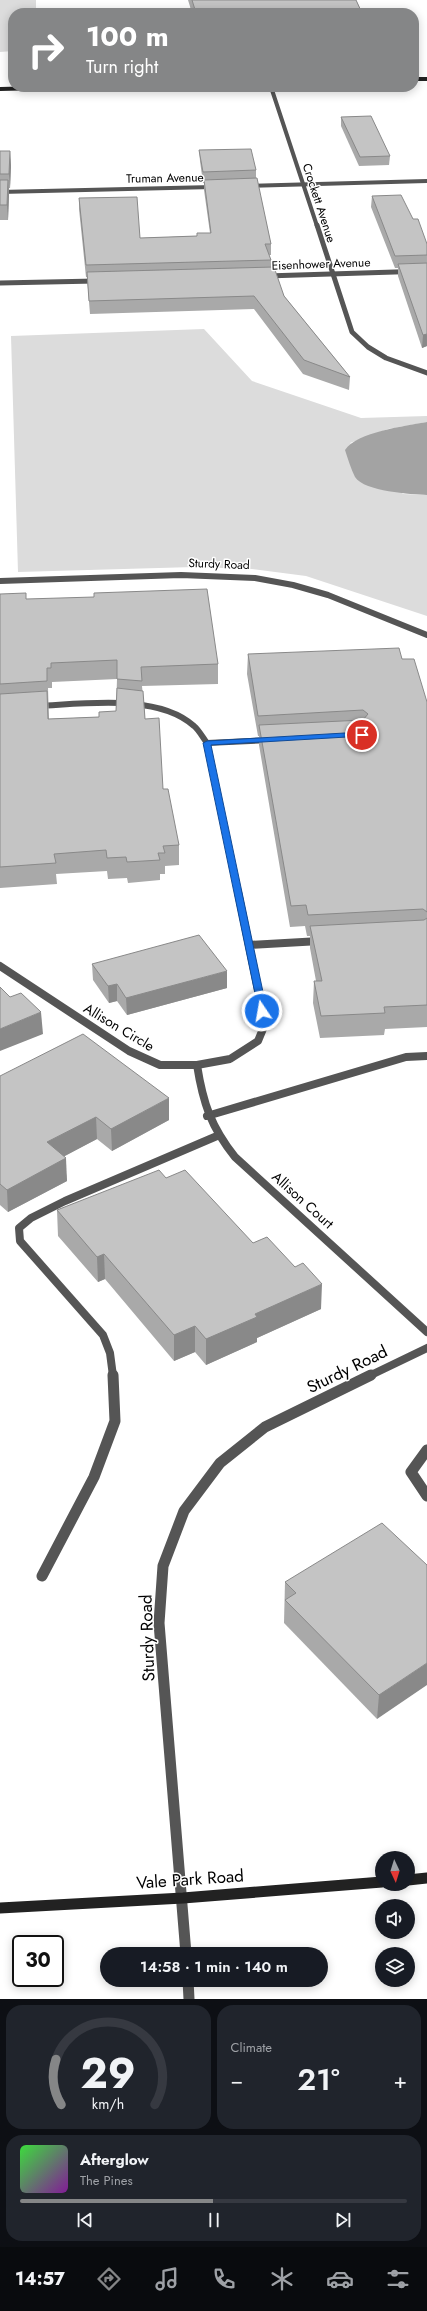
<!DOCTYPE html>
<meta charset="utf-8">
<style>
:root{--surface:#171b24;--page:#20242c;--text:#f1f3f6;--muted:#9ea1a6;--line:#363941;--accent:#858687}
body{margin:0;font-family:Jost,sans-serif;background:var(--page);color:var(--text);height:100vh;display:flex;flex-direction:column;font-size:15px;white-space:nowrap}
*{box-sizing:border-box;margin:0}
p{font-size:13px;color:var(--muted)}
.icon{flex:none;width:22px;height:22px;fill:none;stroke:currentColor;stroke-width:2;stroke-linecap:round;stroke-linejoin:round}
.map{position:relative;height:1999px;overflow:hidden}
.details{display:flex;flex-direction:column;gap:6px;padding:6px;background:#0d0f14;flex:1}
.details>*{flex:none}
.banner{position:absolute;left:8px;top:8px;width:411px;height:84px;border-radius:16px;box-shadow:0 2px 10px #0003;background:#858687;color:#fff;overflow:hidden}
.needle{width:26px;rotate:176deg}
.tools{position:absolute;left:375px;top:1851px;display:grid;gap:8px}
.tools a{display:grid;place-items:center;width:40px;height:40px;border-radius:50%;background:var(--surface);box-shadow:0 2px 10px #0003;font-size:20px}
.speed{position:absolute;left:12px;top:1935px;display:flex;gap:8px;font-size:20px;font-weight:700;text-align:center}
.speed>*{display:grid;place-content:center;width:52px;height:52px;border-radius:50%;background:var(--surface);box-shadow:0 2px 10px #0003;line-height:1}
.speed .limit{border:2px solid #111;border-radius:6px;background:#fff;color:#111}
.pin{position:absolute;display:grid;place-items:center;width:34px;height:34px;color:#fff;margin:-17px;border:2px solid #fff;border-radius:50%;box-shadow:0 1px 4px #0007}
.me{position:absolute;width:44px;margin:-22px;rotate:348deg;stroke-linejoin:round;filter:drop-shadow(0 0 3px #0008)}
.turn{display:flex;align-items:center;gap:14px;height:84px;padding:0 12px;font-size:18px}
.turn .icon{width:52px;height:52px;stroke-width:2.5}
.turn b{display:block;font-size:28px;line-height:34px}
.big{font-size:30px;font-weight:600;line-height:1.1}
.details .tile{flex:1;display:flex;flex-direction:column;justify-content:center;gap:6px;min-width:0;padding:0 14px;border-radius:16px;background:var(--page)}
.details .dial{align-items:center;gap:0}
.dial svg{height:104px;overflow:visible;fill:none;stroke:var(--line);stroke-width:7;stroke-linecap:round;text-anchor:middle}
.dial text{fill:var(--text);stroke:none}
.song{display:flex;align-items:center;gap:12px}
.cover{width:48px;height:48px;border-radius:6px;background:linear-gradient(135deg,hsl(120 70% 55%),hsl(290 70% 35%))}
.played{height:4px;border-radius:2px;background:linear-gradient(90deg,var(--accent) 50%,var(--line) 50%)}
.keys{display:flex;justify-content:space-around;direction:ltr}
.heat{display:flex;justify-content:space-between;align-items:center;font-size:22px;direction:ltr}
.details .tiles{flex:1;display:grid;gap:6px;grid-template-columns:1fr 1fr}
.tile:last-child{grid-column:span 2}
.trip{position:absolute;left:100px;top:1947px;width:228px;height:40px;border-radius:20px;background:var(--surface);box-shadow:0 2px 10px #0003;font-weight:600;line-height:40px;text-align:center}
.menu{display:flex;height:64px;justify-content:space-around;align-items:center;background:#090b0e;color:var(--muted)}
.menu .icon{width:28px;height:28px}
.menu .on{color:var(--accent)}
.menu b{font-size:18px;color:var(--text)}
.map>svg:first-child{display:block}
</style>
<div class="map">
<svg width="427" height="1999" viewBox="0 0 427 1999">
<rect width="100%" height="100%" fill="#fff"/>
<!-- green -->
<g fill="#dcdcdc">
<path d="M 0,0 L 36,0 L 36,13 L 13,13 L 13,51 L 0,52 Z"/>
<path d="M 204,329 L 252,381 L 361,418 L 427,416 L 427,422 L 388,429 L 350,443 L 403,494 L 427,495 L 427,616 L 306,576 L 252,569 L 194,567 L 18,572 L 11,336 Z"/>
</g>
<!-- water -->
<path fill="#a3a3a3" d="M 427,422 L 427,495 C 411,494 365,492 355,477 C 351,469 348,459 345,450 C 357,432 405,426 427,422 Z"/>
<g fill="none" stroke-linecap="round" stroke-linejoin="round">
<!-- lane-far2 -->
<path stroke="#555" stroke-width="6" d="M 207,743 L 270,740"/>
<!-- lane-far1 -->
<g stroke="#555" stroke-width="8">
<path d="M 249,945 L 320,941"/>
<path d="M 207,1116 L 406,1057 L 427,1056"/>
<path d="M 113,1376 L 110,1353 L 103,1335 L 20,1241 L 19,1228 L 31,1218 L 65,1201 L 217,1136"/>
</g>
<!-- lane -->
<path stroke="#555" stroke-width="11" d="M 42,1576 L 94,1477 L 115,1421 L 113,1375"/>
<!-- street-far4 -->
<g stroke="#555" stroke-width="4">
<path d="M 271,87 L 317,226"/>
<path d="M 249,186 L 427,181"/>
<path d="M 0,192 L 213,187"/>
</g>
<!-- street-far3 -->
<g stroke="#555" stroke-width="5">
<path d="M 317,225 L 352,332 L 368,347 L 386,358 L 427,373"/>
<path d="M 266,276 L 427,271"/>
<path d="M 0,283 L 96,281"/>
</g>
<!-- street-far2 -->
<g stroke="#555" stroke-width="6">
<path d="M 0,581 L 181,575 L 255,578 L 293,585 L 328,595 L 427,635"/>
<path d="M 38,706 C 83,704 158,693 194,726 C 199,730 203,738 207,743 L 238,893"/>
</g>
<!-- street-far1 -->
<g stroke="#555" stroke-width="8">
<path d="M 0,966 L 129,1051 L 160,1065 L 197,1065 L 230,1059 L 258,1041 L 265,1024 L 238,892"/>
<path d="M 197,1065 C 203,1103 211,1127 235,1157 L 427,1332"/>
<path d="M 369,1376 L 427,1348"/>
</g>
<!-- street -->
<g stroke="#555" stroke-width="11">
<path d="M 427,1450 L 411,1472 L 427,1496"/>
<path d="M 186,1954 L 159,1623 L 163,1566 L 184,1511 L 220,1463 L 265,1427 L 371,1375"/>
<path d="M 188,1980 L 189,1999"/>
</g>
<!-- secondary-far1 -->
<g stroke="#222" stroke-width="4">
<path d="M 414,79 L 427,79"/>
<path d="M 0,89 L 83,87"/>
</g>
<!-- secondary -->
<g stroke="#222" stroke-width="11">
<path d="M 408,1880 L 427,1878"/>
<path d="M 0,1908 L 183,1898 L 382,1882"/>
</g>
</g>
<!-- wall -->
<g fill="#a9a9a9" fill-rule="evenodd">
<path d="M 188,0 L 356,0 L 362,13 L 192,13 Z"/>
<path d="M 341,117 L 390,156 L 389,165 L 359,166 L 341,126 Z"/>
<path d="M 199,150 L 256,170 L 256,178 L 271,244 L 271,255 L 269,255 L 271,260 L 271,267 L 284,296 L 350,377 L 349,390 L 303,374 L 254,309 L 90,314 L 87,277 L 86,277 L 79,209 L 79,198 L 140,238 L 197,236 L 210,233 L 204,190 L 204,183 L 203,183 L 200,161 Z"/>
<path d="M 0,151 L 10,151 L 11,166 L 10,188 L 9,188 L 9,195 L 8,220 L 0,220 Z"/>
<path d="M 372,196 L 413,219 L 427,244 L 427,346 L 422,348 L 398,276 L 398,268 L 395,268 L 371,207 Z"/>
<path d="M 0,594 L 26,599 L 218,664 L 218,684 L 142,686 L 145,719 L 163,789 L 179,845 L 179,865 L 165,866 L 165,874 L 160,874 L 160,880 L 128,883 L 127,878 L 108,879 L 107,871 L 56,874 L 57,884 L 0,888 ZM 117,679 L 116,711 L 99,717 L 49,719 L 48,688 L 52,688 L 52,682 Z"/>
<path d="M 248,654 L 402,659 L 427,702 L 427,1027 L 385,1029 L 384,1035 L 320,1038 L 313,1003 L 314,981 L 316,981 L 310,948 L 310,936 L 307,936 L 305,926 L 290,927 L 259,745 L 259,736 L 258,736 L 247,674 Z"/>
<path d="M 92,964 L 227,988 L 127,1015 L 117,1001 L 109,1003 L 93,980 Z"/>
<path d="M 0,1076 L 169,1120 L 112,1151 L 97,1139 L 64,1156 L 67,1181 L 8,1212 L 0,1205 Z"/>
<path d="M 166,1178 L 253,1243 L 321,1309 L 257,1338 L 257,1342 L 206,1365 L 195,1352 L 174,1361 L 105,1279 L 98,1282 L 58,1236 L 57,1210 Z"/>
<path d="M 427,1565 L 377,1719 L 284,1623 L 285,1582 Z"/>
</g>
<!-- shaded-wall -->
<g fill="#898989">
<path d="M 10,151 L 11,166 L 10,188 L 9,174 Z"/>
<path d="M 8,180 L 9,195 L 8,220 L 7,205 Z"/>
<path d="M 427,334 L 427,346 L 422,348 L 423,335 Z"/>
<path d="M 227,971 L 227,988 L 127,1015 L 126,998 Z"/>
<path d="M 117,984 L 117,1001 L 109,1003 L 108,986 Z"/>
<path d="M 41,1012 L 43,1034 L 0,1051 L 0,1029 Z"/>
<path d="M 169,1098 L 169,1120 L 112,1151 L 111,1129 Z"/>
<path d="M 96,1117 L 97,1139 L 48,1165 L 47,1142 Z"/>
<path d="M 66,1158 L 67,1181 L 8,1212 L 7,1190 Z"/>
<path d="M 104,1254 L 105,1279 L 98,1282 L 97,1257 Z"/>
<path d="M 322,1284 L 321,1309 L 257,1338 L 257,1342 L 206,1365 L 206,1339 L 255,1314 Z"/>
<path d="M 195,1326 L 195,1352 L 174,1361 L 174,1335 Z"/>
<path d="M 427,1663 L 427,1685 L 377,1719 L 379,1695 Z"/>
</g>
<!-- building -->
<g fill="#c4c4c4" stroke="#898989">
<path d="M 192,0 L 356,0 L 362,13 L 196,13 Z"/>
<path d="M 371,116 L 390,156 L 360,157 L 341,117 Z"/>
<path d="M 251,149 L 256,170 L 203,172 L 199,150 Z"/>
<path d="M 0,151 L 10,151 L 9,174 L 0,174 Z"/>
<path d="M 257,178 L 271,244 L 265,244 L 271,260 L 86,265 L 79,198 L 137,197 L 140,238 L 197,236 L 197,233 L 211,233 L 204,180 Z"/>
<path d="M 0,180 L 8,180 L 7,205 L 0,205 Z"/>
<path d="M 401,195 L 413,219 L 418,219 L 427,244 L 427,255 L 395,256 L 372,196 Z"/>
<path d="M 427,263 L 427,334 L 423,335 L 398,264 Z"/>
<path d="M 274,267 L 284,296 L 350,377 L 304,360 L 254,296 L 89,301 L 87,272 Z"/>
<path d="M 207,589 L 218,664 L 141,667 L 142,681 L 117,679 L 117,660 L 51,663 L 51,668 L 47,668 L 47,681 L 0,684 L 0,594 L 26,593 L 26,599 L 94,597 L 94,593 Z"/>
<path d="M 399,648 L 402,659 L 414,659 L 427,702 L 427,912 L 423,909 L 308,915 L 306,905 L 291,906 L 259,725 L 363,720 L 368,714 L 363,710 L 258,716 L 248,654 Z"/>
<path d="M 117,688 L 143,691 L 145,719 L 159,718 L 163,789 L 168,789 L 179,845 L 163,846 L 165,853 L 158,853 L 160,860 L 127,862 L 126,857 L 107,858 L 106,850 L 54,854 L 56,863 L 0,867 L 0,694 L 47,691 L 48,719 L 99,717 L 99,712 L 116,711 Z"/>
<path d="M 427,918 L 427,1005 L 384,1007 L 385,1013 L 321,1016 L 314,981 L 322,981 L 310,926 L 424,920 Z"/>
<path d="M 199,935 L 227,971 L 126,998 L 117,984 L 108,986 L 92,964 Z"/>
<path d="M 0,987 L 10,997 L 21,993 L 41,1012 L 0,1029 Z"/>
<path d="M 83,1034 L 169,1098 L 111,1129 L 96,1117 L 47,1142 L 66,1158 L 7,1190 L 0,1184 L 0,1076 Z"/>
<path d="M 159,1170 L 166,1178 L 185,1170 L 253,1243 L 267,1237 L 295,1267 L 303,1263 L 322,1284 L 255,1314 L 257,1317 L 206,1339 L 195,1326 L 174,1335 L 104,1254 L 97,1257 L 57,1210 Z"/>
<path d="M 382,1523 L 427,1565 L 427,1663 L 379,1695 L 285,1600 L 296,1593 L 285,1582 Z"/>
</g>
<!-- route -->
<path fill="#1a73e8" stroke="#114b97" d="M 362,732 L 366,735 L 364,736 L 211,745 L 267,1011 L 259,1013 L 203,743 L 207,741 Z"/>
<g text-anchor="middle" stroke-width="3" stroke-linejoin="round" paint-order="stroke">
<!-- far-street labels -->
<g font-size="12" fill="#000" stroke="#fff">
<text transform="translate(165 178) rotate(-1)" y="4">Truman Avenue</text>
<text transform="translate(319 203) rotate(72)" y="4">Crockett Avenue</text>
<text transform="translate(321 264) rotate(-2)" y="4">Eisenhower Avenue</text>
<text transform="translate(219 564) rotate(2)" y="4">Sturdy Road</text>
</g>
<!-- street labels -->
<g font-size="14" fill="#000" stroke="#fff">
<text transform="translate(119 1027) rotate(31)" y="5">Allison Circle</text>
<text transform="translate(303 1200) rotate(42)" y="5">Allison Court</text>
</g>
<!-- near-street labels -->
<g font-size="17" fill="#000" stroke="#fff">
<text transform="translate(347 1369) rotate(-26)" y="6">Sturdy Road</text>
<text transform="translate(147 1638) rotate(-92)" y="6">Sturdy Road</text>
<text transform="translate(190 1879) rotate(-4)" y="6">Vale Park Road</text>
</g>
</g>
</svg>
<div class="tools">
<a><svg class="needle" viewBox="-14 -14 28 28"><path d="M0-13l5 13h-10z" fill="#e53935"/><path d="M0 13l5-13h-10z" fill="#9ea1a6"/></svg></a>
<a><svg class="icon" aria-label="sound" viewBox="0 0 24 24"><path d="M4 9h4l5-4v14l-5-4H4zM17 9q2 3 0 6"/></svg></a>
<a><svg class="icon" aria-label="layers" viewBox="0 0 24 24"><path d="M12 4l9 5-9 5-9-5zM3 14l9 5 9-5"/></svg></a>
</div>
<div class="speed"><div class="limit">30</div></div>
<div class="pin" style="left:362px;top:735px;background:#d93025"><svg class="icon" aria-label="arrive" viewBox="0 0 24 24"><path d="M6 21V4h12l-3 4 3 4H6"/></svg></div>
<svg class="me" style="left:262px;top:1011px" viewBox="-20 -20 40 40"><circle r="17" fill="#1a73e8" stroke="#fff" stroke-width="3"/><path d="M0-11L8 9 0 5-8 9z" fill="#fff"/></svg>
<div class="trip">14:58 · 1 min · 140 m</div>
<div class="banner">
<div class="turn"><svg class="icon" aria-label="right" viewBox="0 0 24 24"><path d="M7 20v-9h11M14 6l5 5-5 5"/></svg><div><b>100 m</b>Turn right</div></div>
</div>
</div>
<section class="details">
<div class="tiles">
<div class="tile dial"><svg viewBox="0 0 100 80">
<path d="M14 69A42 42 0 1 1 86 69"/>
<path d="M14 69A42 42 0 0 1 10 34" stroke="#858687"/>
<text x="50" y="56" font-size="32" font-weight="700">29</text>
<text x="50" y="72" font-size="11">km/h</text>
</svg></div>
<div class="tile"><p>Climate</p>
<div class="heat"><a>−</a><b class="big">21°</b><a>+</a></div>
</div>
<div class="tile">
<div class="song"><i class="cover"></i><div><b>Afterglow</b><p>The Pines</p></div></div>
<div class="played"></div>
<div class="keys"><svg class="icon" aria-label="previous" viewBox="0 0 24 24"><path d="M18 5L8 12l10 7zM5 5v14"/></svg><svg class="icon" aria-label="pause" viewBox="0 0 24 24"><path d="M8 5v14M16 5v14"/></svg><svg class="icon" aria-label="next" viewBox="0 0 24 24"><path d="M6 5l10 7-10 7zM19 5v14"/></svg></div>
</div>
</div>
</section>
<nav class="menu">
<b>14:57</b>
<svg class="icon on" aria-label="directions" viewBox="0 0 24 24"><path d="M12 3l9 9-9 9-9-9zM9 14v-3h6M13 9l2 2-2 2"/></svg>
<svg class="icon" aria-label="music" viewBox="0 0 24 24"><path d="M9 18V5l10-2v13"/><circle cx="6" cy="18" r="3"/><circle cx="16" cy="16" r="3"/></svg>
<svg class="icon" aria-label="phone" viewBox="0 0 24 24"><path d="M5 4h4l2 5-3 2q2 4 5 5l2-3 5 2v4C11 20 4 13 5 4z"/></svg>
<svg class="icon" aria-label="climate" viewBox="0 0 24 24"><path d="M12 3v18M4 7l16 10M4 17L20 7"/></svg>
<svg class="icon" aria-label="car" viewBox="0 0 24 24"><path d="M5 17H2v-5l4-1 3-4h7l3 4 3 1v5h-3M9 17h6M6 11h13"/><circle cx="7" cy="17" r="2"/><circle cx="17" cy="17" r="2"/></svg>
<svg class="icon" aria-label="filters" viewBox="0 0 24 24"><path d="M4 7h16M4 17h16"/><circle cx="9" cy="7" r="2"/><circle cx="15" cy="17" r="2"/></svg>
</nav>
